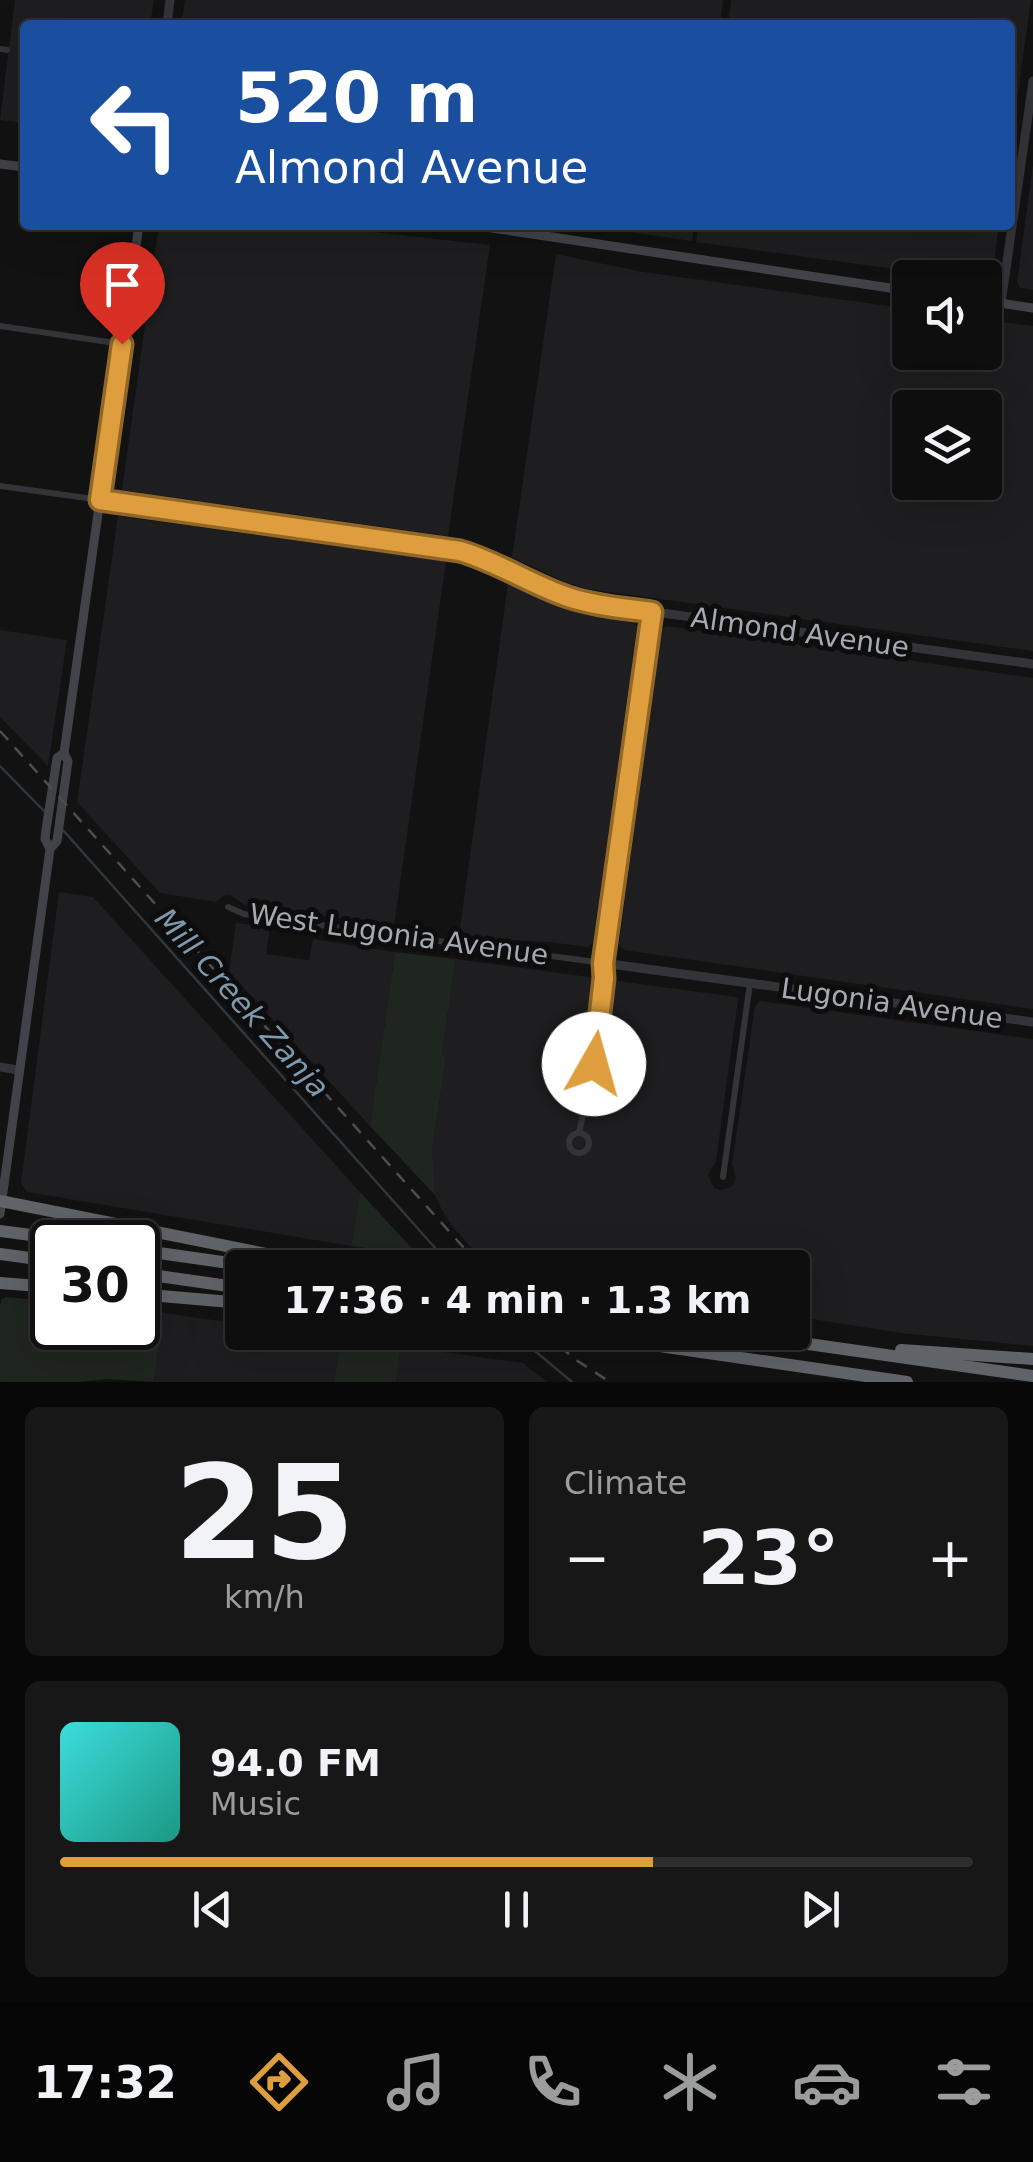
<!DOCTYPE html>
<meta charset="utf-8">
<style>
:root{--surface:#0e0e0e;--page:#171717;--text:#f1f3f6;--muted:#9b9c9e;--line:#2e2e2e;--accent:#df9e3e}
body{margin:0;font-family:"DejaVu Sans",sans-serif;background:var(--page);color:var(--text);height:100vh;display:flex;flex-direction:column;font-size:38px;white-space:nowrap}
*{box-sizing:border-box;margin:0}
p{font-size:32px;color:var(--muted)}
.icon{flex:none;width:55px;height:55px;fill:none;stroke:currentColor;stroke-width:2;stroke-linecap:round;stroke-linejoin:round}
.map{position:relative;height:1382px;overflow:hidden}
.panel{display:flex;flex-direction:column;gap:25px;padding:25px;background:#080808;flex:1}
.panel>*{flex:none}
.guide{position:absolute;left:20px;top:20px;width:995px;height:210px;border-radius:10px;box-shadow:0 10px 40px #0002,0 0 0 2px var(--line);background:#1a4fa0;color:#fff;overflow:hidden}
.tools{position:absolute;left:892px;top:260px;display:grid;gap:20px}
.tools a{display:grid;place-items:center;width:110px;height:110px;border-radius:10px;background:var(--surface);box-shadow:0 10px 40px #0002,0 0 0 2px var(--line);font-size:50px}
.speed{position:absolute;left:30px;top:1220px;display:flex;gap:20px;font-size:50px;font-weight:700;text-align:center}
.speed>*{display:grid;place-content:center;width:130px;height:130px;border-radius:50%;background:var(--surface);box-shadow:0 10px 40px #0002,0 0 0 2px var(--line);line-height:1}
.speed .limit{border:5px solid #111;border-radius:15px;background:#fff;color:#111}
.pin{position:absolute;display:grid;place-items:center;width:85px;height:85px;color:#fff;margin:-102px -42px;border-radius:50% 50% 50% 0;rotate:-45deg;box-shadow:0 0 10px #0007}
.pin .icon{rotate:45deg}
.me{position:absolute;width:110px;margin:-55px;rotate:7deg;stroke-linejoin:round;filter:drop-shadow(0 0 8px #0008)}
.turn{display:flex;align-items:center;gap:35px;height:210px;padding:0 50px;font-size:45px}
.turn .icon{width:130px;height:130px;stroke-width:2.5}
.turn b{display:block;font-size:70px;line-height:85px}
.big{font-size:75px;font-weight:700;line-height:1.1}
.panel .tile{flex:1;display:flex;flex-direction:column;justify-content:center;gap:15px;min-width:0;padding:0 35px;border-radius:15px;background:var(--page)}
.panel .dial{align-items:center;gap:0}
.dial b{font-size:130px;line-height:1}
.song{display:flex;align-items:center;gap:30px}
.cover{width:120px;height:120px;border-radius:15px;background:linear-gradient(135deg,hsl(180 70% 55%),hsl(170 70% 35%))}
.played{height:10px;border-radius:5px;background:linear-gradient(90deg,var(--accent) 65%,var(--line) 65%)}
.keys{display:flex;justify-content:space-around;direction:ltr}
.heat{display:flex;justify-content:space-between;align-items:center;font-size:55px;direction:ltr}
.panel .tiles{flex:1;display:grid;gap:25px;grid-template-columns:1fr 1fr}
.tile:last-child{grid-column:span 2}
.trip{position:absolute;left:225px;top:1250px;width:585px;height:100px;border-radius:10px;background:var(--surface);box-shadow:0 10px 40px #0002,0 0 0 2px var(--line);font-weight:700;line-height:100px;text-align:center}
.tabs{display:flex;height:160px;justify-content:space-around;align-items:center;background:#060606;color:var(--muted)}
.tabs .icon{width:70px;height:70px}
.tabs .active{color:var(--accent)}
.tabs b{font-size:45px;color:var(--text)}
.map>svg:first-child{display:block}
</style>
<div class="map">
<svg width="1033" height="1382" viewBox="0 0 1033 1382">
<rect width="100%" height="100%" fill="#121213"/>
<!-- built -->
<g fill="#1e1e20" fill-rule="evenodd">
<path d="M 15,0 L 154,0 L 150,25 L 25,25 L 25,123 L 0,120 Z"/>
<path d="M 185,0 L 723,0 L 720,25 L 181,25 Z"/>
<path d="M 731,0 L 1031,0 L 1010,149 L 1010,25 L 728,25 Z"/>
<path d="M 1033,164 L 1033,290 L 1020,288 L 1017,282 Z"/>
<path d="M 159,225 L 309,225 L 490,245 L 448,536 L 122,490 Z"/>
<path d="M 580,225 L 694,225 L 692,241 Z"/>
<path d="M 699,225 L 999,225 L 992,278 L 985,282 L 985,278 L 953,277 L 696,242 Z"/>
<path d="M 556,254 L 643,272 L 910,309 L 910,352 L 985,352 L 985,320 L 1033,326 L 1033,651 L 588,589 L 565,582 L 512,557 ZM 910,408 L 985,408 L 985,482 L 910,482 Z"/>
<path d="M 118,516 L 446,561 L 394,926 L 245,905 L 230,895 L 223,896 L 216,902 L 160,893 L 77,802 Z"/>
<path d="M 508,584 L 565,608 L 594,615 L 633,621 L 637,627 L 593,943 L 588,947 L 549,942 L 485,939 L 459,935 Z"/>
<path d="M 666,626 L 1033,678 L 1033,1009 L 624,950 L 619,945 L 661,630 Z"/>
<path d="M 0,630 L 67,640 L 48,766 L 0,717 Z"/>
<path d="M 59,892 L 93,897 L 360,1192 L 351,1246 L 27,1192 L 21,1183 Z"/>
<path d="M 236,923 L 270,927 L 266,954 L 309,960 L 313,939 L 395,952 L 370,1126 L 229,972 Z"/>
<path d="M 456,959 L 736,997 L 738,1000 L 716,1161 L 708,1175 L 714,1188 L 721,1190 L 731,1187 L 736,1178 L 732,1164 L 755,1006 L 760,1001 L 1033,1039 L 1033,1346 L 901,1333 L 793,1316 L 792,1268 L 499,1268 L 488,1266 L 451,1225 L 441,1208 L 435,1195 L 433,1174 L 432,1148 L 446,1060 L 442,1052 Z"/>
<path d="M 163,1313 L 242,1324 L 242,1332 L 300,1332 L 341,1338 L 334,1382 L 154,1382 Z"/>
<path d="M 401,1346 L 523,1363 L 547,1382 L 396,1382 Z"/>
</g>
<!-- green -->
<g fill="#1f251f">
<path d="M 395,952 L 456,959 L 442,1052 L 446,1060 L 432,1148 L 435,1195 L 370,1126 Z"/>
<path d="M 360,1192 L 418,1255 L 351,1246 Z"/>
<path d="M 5,1297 L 52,1301 L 52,1328 L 138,1328 L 138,1310 L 163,1313 L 154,1382 L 108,1379 L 79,1382 L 0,1382 L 0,1306 L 1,1300 Z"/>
<path d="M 341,1338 L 401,1346 L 396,1382 L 334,1382 Z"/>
</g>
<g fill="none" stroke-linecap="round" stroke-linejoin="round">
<!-- stream -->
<g stroke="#2f373c" stroke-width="2.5">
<path d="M 0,766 L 45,812"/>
<path d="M 62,829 L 453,1268"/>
<path d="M 516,1332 L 535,1351 L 572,1382"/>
</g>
<!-- minor -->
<g stroke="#333438" stroke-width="6">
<path d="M 0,49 L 7,50"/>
<path d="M 0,326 L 122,344"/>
<path d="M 0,486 L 101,500"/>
<path d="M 228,907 L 244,914 L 275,919 L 603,963"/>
<path d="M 583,1108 L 580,1095 L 596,979 L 603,964"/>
<circle cx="579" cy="1143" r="10"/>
<path d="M 579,1133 L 594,1063 L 605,978 L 603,963 L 652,612"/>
<path d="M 723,1177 L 750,983"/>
</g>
<!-- tertiary -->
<g stroke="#333438" stroke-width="9">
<path d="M 167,25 L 170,0"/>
<path d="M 1001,303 L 1033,81"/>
<path d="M 101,500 L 460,551 C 507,564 548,594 597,604 L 1033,664"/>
<path d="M 603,963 L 1033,1022"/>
<path d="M 0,1067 L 18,1070"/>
</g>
<!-- secondary -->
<g stroke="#414348" stroke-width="9">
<path d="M 0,164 L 25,167"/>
<path d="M 472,225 L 910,291"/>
<path d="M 985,301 L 1033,308"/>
<path d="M 50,849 L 57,841 L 68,761 L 64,753 L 139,225"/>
<path d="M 0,1214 L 50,849 L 45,839 L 46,830 L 57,758 L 64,753"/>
</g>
<!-- motorway -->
<g stroke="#606368" stroke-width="12">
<path d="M 0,1201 L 337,1268"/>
<path d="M 0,1231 L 84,1242"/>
<path d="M 138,1250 L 264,1268"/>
<path d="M 0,1254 L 52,1261"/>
<path d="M 138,1273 L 242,1288"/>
<path d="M 0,1283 L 52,1287"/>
<path d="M 138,1294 L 242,1303"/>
<path d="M 563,1332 L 907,1382"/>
<path d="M 724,1332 L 1033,1376"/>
<path d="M 901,1350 L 1033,1359"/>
</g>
<!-- rail -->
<g stroke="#4c4e53" stroke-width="2.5" stroke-dasharray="12 10" stroke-linecap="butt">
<path d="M 0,731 L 482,1268"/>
<path d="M 543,1332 L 576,1360 L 610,1382"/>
</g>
</g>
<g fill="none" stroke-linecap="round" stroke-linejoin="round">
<defs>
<path id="route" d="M 122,344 L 100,500 L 460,551 C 498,562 530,584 568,597 C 595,606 624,608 652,612 L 603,963 L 604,978 L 594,1064"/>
</defs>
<!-- route casing -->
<use href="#route" stroke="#916728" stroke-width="25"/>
<!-- route -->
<use href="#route" stroke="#df9e3e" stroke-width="18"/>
</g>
<g text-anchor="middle" stroke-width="10" stroke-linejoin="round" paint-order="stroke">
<!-- street labels -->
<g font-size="28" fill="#a5aab2" stroke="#0d0d0e">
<text transform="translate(800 632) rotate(8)" y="10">Almond Avenue</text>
<text transform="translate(399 934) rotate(8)" y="10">West Lugonia Avenue</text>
<text transform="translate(892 1003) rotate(8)" y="10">Lugonia Avenue</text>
</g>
<!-- water labels -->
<g font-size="30" font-style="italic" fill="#7e99ab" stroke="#0d0d0e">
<text transform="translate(242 1003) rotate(48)" y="10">Mill Creek Zanja</text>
</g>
</g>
</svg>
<div class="tools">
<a><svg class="icon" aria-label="sound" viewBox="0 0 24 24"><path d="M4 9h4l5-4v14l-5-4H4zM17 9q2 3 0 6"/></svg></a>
<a><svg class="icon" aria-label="layers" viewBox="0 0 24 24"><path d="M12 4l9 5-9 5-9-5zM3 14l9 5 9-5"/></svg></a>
</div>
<div class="speed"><div class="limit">30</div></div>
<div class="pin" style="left:122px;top:344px;background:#d93025"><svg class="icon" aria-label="arrive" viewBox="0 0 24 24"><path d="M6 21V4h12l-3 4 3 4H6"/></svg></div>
<svg class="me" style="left:594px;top:1064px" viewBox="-20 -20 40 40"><circle r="19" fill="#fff"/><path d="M0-13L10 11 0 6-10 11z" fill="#df9e3e"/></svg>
<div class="trip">17:36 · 4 min · 1.3 km</div>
<div class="guide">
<div class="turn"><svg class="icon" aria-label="left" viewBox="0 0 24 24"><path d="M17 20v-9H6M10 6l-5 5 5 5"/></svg><div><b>520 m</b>Almond Avenue</div></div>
</div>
</div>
<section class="panel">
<div class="tiles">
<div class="tile dial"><b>25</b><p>km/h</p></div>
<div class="tile"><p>Climate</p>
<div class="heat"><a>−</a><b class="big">23°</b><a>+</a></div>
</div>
<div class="tile">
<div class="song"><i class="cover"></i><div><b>94.0 FM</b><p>Music</p></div></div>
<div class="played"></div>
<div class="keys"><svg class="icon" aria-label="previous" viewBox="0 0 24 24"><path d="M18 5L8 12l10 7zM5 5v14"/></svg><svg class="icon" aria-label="pause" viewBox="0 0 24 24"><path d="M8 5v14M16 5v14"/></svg><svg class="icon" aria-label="next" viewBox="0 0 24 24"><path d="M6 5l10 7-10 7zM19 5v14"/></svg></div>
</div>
</div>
</section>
<nav class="tabs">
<b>17:32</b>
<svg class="icon active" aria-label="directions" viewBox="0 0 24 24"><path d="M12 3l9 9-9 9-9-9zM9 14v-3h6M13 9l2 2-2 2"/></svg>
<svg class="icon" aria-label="music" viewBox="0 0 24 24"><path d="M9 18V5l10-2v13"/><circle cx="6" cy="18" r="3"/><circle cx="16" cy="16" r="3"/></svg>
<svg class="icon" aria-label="phone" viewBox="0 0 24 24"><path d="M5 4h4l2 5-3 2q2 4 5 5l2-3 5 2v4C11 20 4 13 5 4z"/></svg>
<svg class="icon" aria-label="climate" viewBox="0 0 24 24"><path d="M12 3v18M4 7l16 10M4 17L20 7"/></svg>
<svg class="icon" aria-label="car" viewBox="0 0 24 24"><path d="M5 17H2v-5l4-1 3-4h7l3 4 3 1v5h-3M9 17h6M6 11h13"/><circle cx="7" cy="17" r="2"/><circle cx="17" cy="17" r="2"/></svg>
<svg class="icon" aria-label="filters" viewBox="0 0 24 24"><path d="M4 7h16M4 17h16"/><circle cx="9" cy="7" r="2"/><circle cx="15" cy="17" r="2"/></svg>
</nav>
